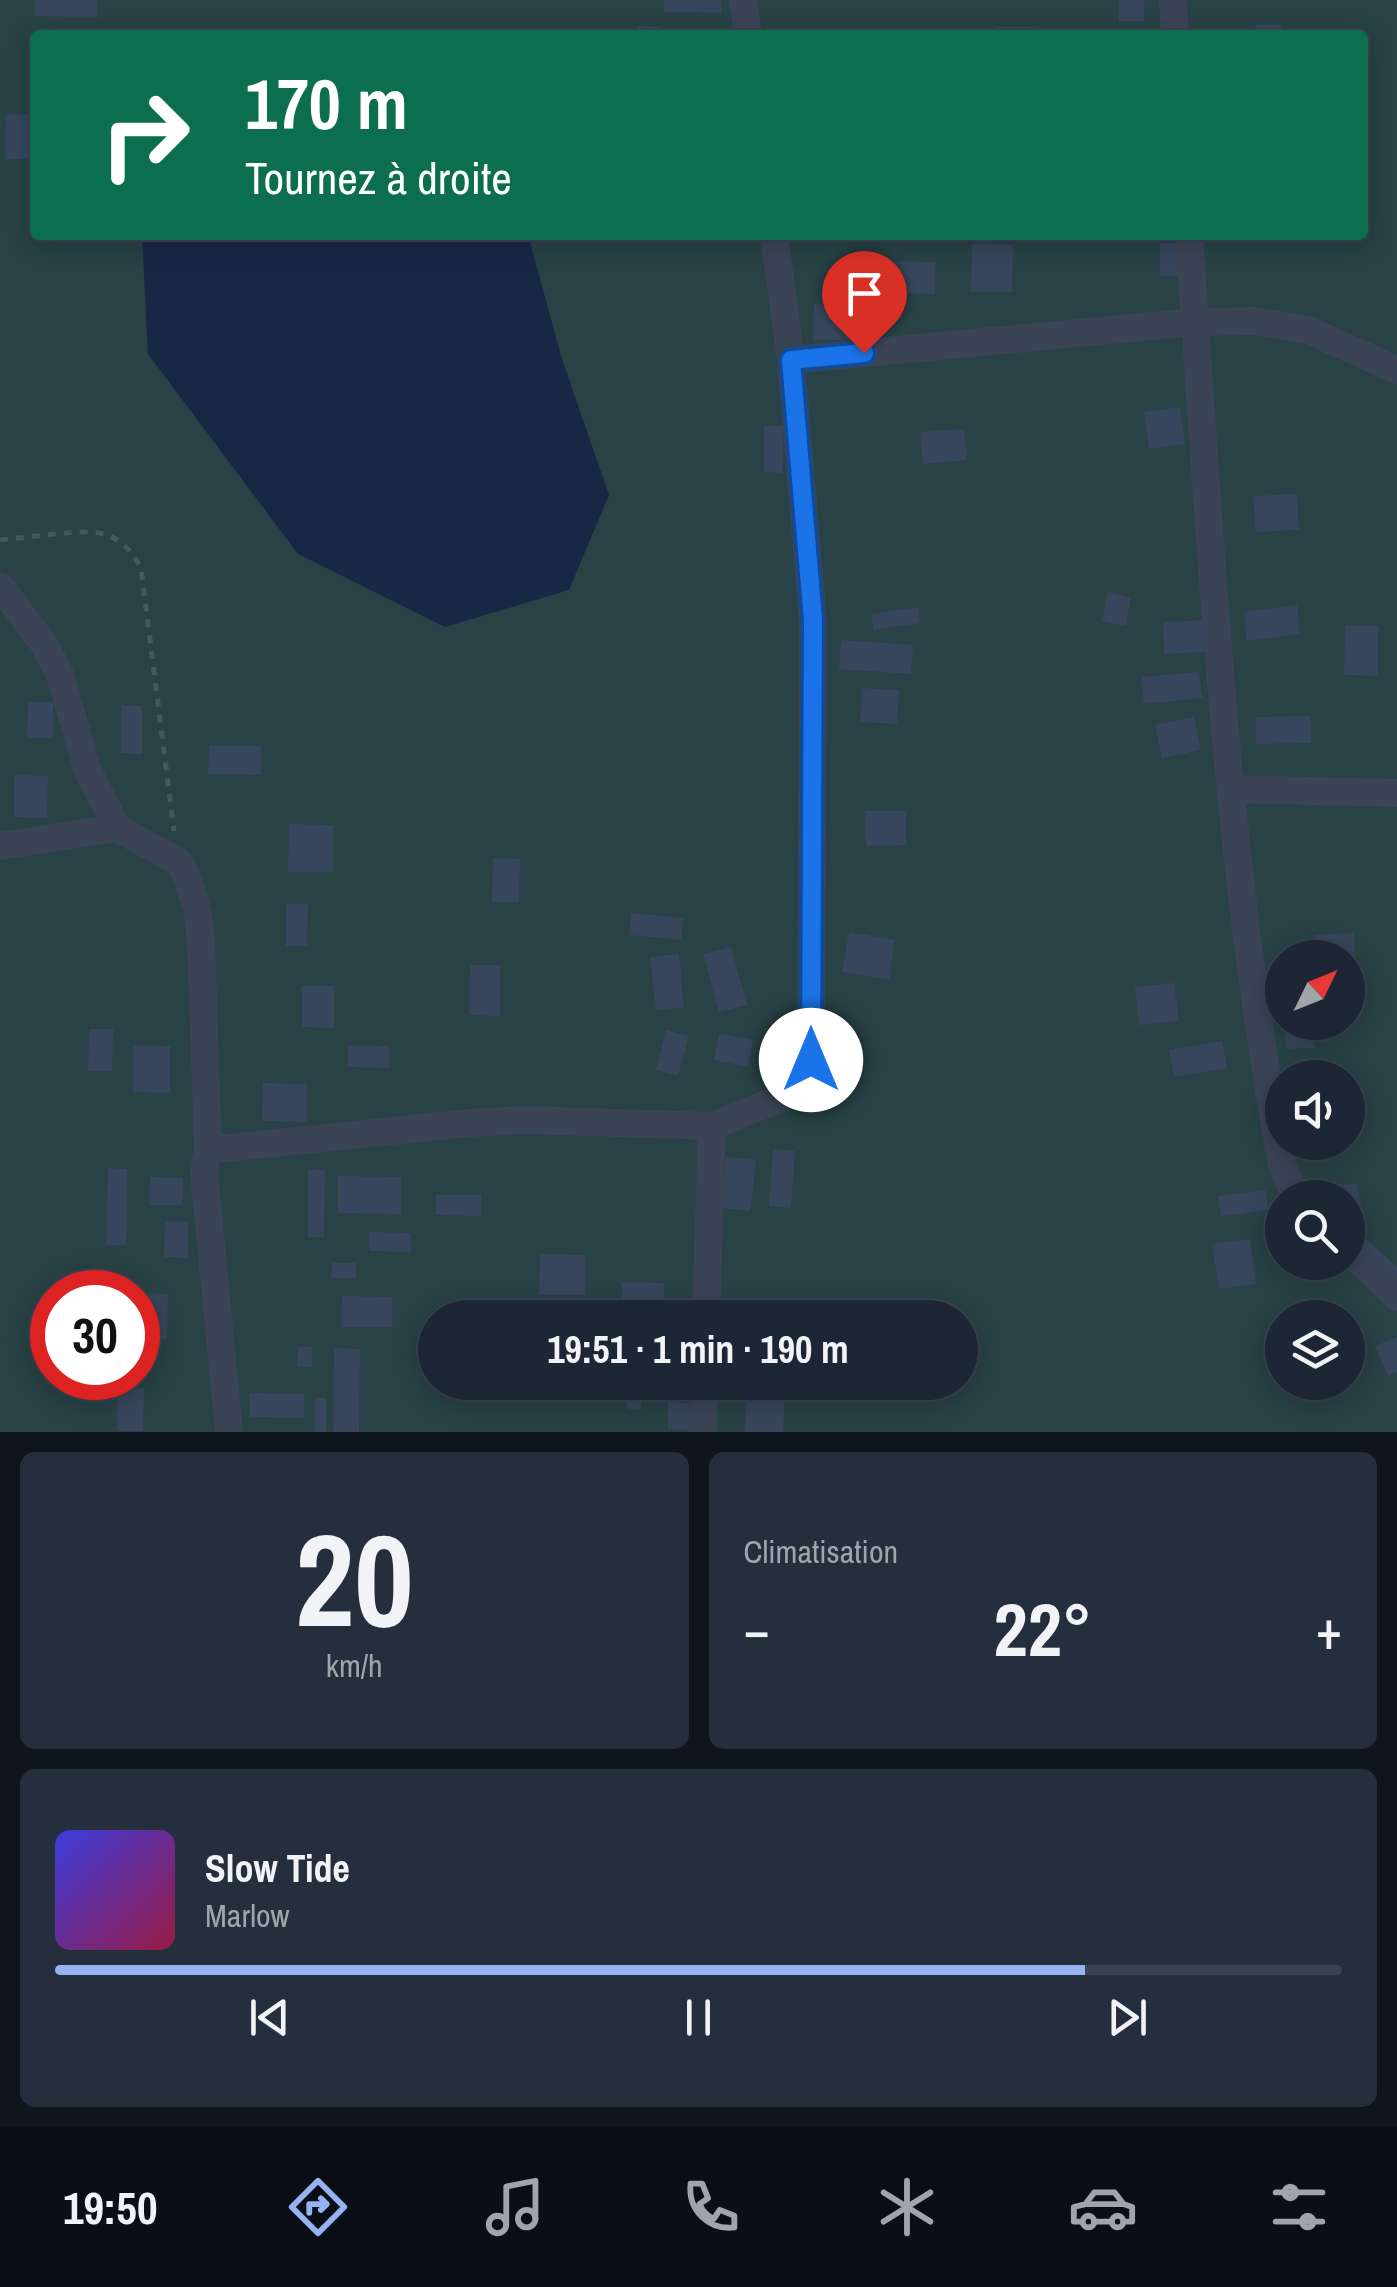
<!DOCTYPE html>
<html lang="fr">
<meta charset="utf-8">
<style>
:root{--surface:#1c2634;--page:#252e3c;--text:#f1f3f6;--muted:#a0a5ac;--line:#3a434f;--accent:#95b2f1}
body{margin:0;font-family:"Archivo Narrow",sans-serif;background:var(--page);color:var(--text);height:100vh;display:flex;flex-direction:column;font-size:38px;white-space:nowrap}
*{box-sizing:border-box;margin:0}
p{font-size:32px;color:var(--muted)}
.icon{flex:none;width:55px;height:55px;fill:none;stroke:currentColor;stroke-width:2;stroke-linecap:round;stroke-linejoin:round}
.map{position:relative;height:1432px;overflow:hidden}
.details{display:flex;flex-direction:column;gap:20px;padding:20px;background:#0f151d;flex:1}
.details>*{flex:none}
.guide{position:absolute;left:30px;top:30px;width:1338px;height:210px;border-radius:10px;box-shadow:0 5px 25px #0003,0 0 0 2px var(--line);background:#0b6e4f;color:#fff;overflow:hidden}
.needle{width:65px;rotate:47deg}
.controls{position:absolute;left:1265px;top:940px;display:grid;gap:20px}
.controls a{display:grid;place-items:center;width:100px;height:100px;border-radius:50%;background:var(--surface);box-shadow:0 5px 25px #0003,0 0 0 2px var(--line);font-size:50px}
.speed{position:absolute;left:30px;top:1270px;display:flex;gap:20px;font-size:50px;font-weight:700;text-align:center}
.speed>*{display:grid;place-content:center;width:130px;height:130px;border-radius:50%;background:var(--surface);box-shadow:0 5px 25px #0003,0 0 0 2px var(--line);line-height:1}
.speed .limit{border:15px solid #d22;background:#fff;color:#111}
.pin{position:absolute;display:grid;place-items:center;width:85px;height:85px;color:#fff;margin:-102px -42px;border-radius:50% 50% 50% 0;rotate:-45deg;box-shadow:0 0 10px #0007}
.pin .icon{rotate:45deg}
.me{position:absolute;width:110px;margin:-55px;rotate:0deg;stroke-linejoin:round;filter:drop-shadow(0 0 8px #0008)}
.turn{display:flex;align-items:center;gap:35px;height:210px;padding:0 50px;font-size:45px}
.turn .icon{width:130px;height:130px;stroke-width:2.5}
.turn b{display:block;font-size:70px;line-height:85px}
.big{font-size:75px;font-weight:700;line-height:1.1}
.details .widget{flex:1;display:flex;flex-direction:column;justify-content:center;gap:15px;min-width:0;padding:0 35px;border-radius:15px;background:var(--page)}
.details .dial{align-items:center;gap:0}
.dial b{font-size:130px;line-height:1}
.song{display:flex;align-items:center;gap:30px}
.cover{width:120px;height:120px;border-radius:15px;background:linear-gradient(135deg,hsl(240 70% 55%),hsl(340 70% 35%))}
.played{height:10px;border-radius:5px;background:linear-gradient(90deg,var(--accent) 80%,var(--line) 80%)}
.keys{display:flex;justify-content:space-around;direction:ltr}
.heat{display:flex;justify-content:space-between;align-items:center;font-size:55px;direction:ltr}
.details .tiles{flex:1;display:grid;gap:20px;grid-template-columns:1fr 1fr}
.widget:last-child{grid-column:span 2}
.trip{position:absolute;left:418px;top:1300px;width:560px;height:100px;border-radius:50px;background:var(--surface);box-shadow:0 5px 25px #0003,0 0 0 2px var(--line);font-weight:700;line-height:100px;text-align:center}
.dock{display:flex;height:160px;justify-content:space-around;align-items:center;background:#0b0f15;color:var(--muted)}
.dock .icon{width:70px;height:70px}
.dock .current{color:var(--accent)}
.dock b{font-size:45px;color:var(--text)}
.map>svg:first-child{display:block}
</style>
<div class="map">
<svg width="1397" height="1432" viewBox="0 0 1397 1432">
<rect width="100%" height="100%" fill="#263245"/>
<!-- green -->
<path fill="#284246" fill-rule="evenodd" d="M 0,0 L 1397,0 L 1397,1432 L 0,1432 ZM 35,35 L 1362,35 L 1362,235 L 35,235 ZM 1282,958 L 1348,958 L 1348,1022 L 1282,1022 ZM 1282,1078 L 1348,1078 L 1348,1142 L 1282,1142 ZM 1282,1198 L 1348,1198 L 1348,1262 L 1282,1262 ZM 52,1292 L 138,1292 L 138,1378 L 52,1378 ZM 435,1318 L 960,1318 L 960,1382 L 435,1382 ZM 1282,1318 L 1348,1318 L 1348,1382 L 1282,1382 Z"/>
<!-- water -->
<path fill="#172845" d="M 142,235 L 528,235 L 562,359 L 609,495 L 569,590 L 445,627 L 298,554 L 148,354 Z"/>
<!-- building -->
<g fill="#37465c">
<path d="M 35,0 L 97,0 L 97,17 L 35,16 Z"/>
<path d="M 664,0 L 721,0 L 721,13 L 664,12 Z"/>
<rect x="1119" y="0" width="25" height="21"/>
<path d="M 1255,25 L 1281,25 L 1281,35 L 1256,35 Z"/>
<path d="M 638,26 L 660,27 L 660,35 L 638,35 Z"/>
<path d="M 997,27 L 1034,27 L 1034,35 L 996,35 Z"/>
<path d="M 6,114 L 35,115 L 35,159 L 5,159 Z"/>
<path d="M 1160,243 L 1179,243 L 1178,276 L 1160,276 Z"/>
<path d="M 972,244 L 1013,245 L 1012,292 L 971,292 Z"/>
<path d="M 890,261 L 935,262 L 935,294 L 890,293 Z"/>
<path d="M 814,304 L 881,306 L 881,341 L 813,340 Z"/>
<path d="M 1180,407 L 1185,444 L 1149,449 L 1144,412 Z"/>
<path d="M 764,425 L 783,426 L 782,473 L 764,472 Z"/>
<path d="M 964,429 L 967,460 L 923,464 L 920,432 Z"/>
<path d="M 1297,494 L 1299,530 L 1256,532 L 1253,496 Z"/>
<path d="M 1108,592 L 1131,598 L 1125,626 L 1102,621 Z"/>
<path d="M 1297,605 L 1300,634 L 1247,641 L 1244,612 Z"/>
<path d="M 918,607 L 920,623 L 874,630 L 871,614 Z"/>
<path d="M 1204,620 L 1205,652 L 1164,654 L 1163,622 Z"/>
<path d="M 1345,625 L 1378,626 L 1378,676 L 1344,675 Z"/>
<path d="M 841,640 L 913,645 L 911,674 L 839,669 Z"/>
<path d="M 1199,672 L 1202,698 L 1144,704 L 1141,677 Z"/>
<path d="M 862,688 L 899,690 L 897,724 L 860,722 Z"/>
<path d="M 28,702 L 53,702 L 53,738 L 27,738 Z"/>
<path d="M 122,705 L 142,706 L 142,754 L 121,753 Z"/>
<path d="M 1310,716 L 1311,743 L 1256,744 L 1256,717 Z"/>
<path d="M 1194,717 L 1201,750 L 1162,758 L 1155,725 Z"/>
<path d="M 209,745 L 261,746 L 261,775 L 208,774 Z"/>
<path d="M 14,775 L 48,776 L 47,818 L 14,817 Z"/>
<path d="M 865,811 L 906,811 L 906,845 L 866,846 Z"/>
<path d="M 289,824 L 333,825 L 333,872 L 288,872 Z"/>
<path d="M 493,858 L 520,859 L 519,902 L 492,902 Z"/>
<path d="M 286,904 L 308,904 L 307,946 L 286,946 Z"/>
<path d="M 631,913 L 683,918 L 681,940 L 629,935 Z"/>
<path d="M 849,932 L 895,940 L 889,980 L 842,972 Z"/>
<path d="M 1354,933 L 1355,961 L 1348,962 L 1348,958 L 1315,958 L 1314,935 Z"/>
<path d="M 731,947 L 747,1005 L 719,1012 L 703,954 Z"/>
<path d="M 679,954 L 684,1007 L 656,1010 L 650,957 Z"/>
<path d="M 470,965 L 500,965 L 500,1016 L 469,1015 Z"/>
<path d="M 1174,983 L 1179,1021 L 1139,1025 L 1135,987 Z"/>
<path d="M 302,986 L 334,986 L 334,1028 L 302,1027 Z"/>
<path d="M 1313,1022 L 1315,1048 L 1286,1049 L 1285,1024 Z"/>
<path d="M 89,1029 L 113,1029 L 112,1071 L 88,1071 Z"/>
<path d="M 666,1030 L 689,1036 L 678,1076 L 656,1070 Z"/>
<path d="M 719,1034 L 753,1040 L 748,1067 L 714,1060 Z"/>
<path d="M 1222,1041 L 1227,1068 L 1174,1077 L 1169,1050 Z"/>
<path d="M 133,1045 L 170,1046 L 170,1093 L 133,1092 Z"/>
<path d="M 348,1045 L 389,1046 L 389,1068 L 348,1067 Z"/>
<path d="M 263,1083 L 307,1084 L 307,1122 L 262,1121 Z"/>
<path d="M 773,1149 L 795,1151 L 791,1208 L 769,1206 Z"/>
<path d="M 726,1157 L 756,1160 L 750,1211 L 721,1208 Z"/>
<path d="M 108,1168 L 127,1169 L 126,1245 L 106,1245 Z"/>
<path d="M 308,1170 L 325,1170 L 324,1237 L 308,1237 Z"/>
<path d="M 338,1176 L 401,1177 L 401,1214 L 338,1213 Z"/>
<path d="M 150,1177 L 183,1178 L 182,1205 L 149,1205 Z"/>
<path d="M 1357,1183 L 1361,1207 L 1348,1209 L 1348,1198 L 1320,1198 L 1319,1190 Z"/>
<path d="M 1266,1190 L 1268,1210 L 1221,1216 L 1218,1196 Z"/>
<path d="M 436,1195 L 481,1195 L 481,1216 L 436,1215 Z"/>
<path d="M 165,1221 L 188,1222 L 188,1258 L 164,1257 Z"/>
<path d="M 369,1232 L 411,1233 L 411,1252 L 369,1251 Z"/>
<path d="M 1360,1234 L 1397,1267 L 1397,1282 L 1353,1242 Z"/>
<path d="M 1250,1239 L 1256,1284 L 1219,1289 L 1212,1244 Z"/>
<path d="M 540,1254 L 585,1255 L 585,1295 L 539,1295 Z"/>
<path d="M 332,1263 L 356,1263 L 356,1278 L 331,1278 Z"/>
<path d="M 622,1282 L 664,1283 L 664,1300 L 622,1299 Z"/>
<path d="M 138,1293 L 168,1294 L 167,1339 L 138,1339 Z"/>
<path d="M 342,1296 L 392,1297 L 392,1327 L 341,1327 Z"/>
<path d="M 1397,1337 L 1397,1372 L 1388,1376 L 1375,1346 Z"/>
<rect x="298" y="1347" width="14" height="20"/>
<path d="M 334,1348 L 360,1349 L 359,1432 L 333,1432 Z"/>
<path d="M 627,1382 L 642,1382 L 641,1410 L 627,1409 Z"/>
<path d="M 118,1388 L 144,1389 L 143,1431 L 117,1431 Z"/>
<path d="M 747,1390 L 785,1392 L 783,1432 L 745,1432 Z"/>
<path d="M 250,1393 L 304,1394 L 304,1418 L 250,1417 Z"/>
<rect x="315" y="1398" width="11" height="34"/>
<path d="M 668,1402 L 689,1403 L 689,1430 L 668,1429 Z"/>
</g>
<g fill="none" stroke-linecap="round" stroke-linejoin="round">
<!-- path -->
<path stroke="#415a5e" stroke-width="5" stroke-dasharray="8 8" stroke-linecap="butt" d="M 0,540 C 18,538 37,536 55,534 C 96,530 119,528 141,568 L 174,831"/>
<!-- minor -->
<g stroke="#3a4455" stroke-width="28">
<path d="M 743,0 L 748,35"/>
<path d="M 1173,0 L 1175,35"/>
<path d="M 1189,235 C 1211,545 1225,858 1282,1165 L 1293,1191 L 1298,1198"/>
<path d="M 791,360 L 1195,322 L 1255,321 L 1308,330 L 1397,370"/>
<path d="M 0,586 L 44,644 L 60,675 L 88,771 L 117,828"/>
<path d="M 1231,789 L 1397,793"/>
<path d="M 0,846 L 117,828 L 179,862 L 187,877 L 198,913 L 201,943 L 208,1150 L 204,1172 L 229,1432"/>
<path d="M 208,1150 L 469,1123 L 525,1120 L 712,1126 L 781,1098 L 802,1081 L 811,1060 L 813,621 L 791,360 L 774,235"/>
<path d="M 1348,1250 L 1397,1297"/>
<path d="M 706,1318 L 712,1126"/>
<path d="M 703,1432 L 704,1382"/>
</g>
</g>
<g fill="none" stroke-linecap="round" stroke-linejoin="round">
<defs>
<path id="route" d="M 811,1060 L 813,620 L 791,360 L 864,353"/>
</defs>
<!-- route casing -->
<use href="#route" stroke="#114b97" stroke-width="25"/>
<!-- route -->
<use href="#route" stroke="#1a73e8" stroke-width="18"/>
</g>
</svg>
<div class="controls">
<a><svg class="needle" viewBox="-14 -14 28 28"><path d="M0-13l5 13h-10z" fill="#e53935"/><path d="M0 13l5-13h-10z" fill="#a0a5ac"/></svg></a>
<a><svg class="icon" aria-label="sound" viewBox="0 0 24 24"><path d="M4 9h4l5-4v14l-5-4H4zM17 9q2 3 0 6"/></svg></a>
<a><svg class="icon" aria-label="search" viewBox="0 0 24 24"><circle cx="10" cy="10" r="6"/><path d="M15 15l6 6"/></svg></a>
<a><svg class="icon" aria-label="layers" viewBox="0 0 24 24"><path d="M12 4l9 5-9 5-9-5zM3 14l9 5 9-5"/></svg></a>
</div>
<div class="speed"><div class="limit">30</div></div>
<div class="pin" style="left:864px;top:353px;background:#d93025"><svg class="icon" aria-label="arrive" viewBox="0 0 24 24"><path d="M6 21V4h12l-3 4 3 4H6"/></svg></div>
<svg class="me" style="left:811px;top:1060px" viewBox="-20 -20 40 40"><circle r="19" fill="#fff"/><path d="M0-13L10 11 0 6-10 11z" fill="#1a73e8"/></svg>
<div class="trip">19:51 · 1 min · 190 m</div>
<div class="guide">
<div class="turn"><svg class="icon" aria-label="right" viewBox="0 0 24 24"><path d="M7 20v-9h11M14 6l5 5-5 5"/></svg><div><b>170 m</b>Tournez à droite</div></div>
</div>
</div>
<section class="details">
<div class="tiles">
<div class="widget dial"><b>20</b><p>km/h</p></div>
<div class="widget"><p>Climatisation</p>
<div class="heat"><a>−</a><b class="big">22°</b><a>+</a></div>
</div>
<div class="widget">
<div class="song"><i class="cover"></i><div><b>Slow Tide</b><p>Marlow</p></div></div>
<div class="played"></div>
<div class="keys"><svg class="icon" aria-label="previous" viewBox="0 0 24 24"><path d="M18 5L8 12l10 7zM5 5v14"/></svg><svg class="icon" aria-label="pause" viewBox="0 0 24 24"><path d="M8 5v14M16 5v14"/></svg><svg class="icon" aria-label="next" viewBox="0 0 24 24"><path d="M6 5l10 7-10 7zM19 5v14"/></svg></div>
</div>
</div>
</section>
<nav class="dock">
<b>19:50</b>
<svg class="icon current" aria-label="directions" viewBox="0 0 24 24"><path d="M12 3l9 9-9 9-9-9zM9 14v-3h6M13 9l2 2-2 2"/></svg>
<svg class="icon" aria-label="music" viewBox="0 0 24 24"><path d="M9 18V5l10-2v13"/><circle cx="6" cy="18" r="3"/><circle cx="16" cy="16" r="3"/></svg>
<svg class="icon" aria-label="phone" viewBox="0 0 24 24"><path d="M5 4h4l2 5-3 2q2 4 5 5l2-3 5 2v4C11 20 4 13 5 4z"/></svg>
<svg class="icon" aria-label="climate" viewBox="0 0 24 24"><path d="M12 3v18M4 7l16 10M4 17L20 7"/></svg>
<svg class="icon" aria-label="car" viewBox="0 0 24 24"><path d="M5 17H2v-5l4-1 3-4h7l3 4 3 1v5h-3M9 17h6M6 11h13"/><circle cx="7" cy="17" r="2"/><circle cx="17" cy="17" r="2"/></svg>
<svg class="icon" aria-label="filters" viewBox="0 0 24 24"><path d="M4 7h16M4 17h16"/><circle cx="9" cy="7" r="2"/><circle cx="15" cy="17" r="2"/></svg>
</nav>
